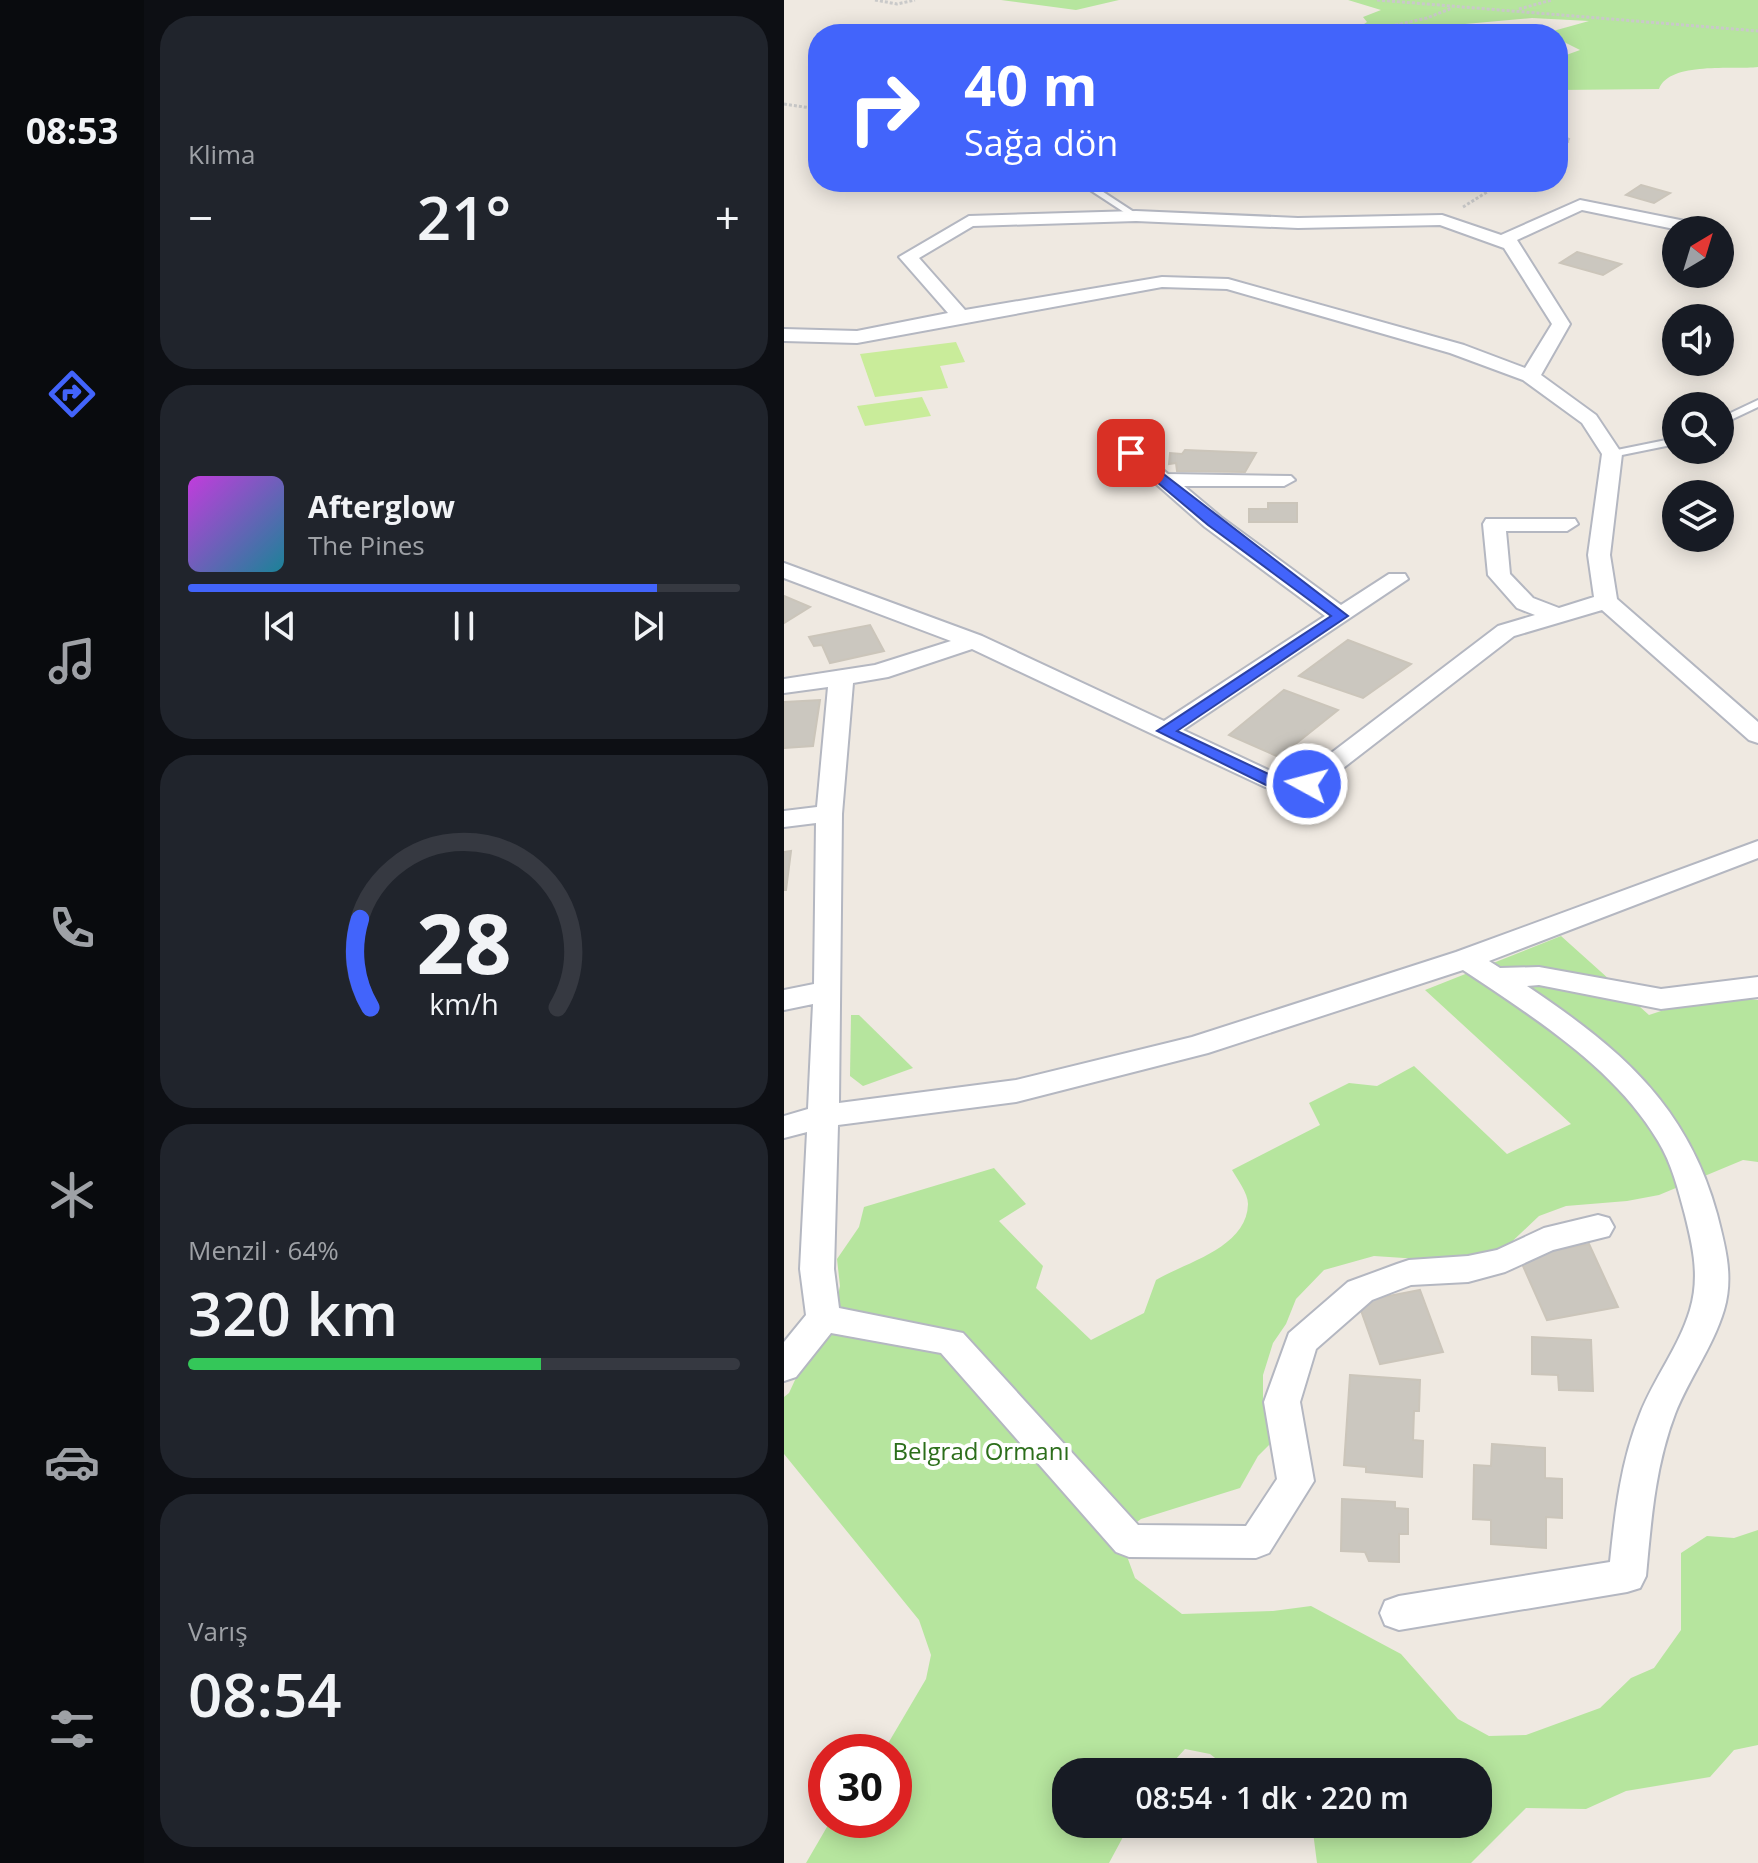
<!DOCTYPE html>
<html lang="tr">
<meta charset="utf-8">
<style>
:root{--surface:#171b24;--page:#20242c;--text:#f1f3f6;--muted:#9ea1a6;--line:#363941;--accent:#4264fb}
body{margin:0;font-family:"Open Sans",sans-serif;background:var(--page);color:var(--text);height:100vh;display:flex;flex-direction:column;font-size:30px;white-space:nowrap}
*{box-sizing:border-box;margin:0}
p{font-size:26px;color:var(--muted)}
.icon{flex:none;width:44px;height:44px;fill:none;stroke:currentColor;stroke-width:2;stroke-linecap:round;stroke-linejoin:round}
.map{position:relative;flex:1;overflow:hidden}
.panel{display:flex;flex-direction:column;gap:16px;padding:16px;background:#0d0f14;width:640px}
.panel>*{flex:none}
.hud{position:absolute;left:24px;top:24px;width:760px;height:168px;border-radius:32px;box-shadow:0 4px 20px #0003;background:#4264fb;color:#fff;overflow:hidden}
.needle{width:52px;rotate:38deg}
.controls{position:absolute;left:878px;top:216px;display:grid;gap:16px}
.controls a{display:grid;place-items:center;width:72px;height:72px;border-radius:50%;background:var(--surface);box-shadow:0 4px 20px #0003;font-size:40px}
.speed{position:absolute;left:24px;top:1734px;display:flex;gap:16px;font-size:40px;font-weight:700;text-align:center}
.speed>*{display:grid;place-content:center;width:104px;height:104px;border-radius:50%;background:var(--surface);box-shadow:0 4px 20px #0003;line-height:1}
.speed .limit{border:12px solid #d22;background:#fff;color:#111}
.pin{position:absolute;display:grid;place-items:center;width:68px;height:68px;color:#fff;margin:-34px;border-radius:16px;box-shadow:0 4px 12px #0006}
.me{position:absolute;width:88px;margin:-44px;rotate:277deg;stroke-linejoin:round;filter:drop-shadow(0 0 6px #0008)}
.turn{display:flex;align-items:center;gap:28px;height:168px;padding:0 24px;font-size:36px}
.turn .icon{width:104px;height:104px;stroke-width:2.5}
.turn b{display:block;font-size:56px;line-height:68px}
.big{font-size:60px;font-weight:600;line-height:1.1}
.panel .tile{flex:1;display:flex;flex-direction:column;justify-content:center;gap:12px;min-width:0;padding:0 28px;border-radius:32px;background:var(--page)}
.panel .dial{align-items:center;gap:0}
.dial svg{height:208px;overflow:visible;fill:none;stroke:var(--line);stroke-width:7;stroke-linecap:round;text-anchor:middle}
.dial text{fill:var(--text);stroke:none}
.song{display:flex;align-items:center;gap:24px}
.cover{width:96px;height:96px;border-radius:12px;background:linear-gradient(135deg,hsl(290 70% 55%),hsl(190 70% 35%))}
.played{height:8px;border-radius:4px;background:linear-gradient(90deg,var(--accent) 85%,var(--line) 85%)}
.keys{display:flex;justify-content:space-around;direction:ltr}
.heat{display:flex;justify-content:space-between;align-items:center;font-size:44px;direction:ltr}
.charge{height:12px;border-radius:6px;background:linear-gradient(90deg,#34c759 64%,var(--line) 0)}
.trip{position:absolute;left:268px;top:1758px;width:440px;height:80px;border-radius:32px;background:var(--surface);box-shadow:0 4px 20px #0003;font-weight:600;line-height:80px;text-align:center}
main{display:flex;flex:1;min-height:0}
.tabs{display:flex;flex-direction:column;width:144px;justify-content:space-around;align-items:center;background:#090b0e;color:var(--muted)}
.tabs .icon{width:56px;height:56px}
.tabs .current{color:var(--accent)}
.tabs b{font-size:36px;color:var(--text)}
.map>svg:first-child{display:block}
</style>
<main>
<nav class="tabs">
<b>08:53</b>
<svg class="icon current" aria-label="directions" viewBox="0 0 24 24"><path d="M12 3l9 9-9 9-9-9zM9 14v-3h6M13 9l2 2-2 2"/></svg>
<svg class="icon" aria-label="music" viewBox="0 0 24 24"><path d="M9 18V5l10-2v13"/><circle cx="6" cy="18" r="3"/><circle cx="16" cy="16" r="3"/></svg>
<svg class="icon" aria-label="phone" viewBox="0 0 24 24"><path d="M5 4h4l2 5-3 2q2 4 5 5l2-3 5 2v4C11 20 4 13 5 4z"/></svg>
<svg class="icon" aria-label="climate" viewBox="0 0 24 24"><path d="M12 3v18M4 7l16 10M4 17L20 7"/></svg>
<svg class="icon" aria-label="car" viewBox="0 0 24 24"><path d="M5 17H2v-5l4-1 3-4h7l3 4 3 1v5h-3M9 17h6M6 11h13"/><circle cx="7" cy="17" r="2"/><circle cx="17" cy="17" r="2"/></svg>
<svg class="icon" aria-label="filters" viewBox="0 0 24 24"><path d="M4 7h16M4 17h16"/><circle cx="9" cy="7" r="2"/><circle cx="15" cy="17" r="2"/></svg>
</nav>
<section class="panel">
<div class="tile"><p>Klima</p>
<div class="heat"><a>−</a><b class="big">21°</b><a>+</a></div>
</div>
<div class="tile">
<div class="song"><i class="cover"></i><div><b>Afterglow</b><p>The Pines</p></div></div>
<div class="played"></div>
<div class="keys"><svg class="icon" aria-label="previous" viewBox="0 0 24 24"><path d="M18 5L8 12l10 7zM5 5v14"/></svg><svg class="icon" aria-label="pause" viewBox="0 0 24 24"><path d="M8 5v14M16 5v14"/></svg><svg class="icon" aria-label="next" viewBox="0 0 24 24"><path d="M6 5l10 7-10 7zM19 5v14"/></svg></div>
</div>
<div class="tile dial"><svg viewBox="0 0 100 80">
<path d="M14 69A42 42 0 1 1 86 69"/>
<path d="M14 69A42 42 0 0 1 10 35" stroke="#4264fb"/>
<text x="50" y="56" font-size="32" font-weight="700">28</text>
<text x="50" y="72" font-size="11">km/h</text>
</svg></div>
<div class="tile"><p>Menzil · 64%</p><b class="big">320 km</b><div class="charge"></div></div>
<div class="tile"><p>Varış</p><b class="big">08:54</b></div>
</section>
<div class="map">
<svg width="974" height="1863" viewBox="0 0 974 1863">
<rect width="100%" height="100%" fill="#efe9e1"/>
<!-- green -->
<g fill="#b6e59e">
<path d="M 217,0 L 335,0 L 292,10 Z"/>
<path d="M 564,0 L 974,0 L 974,67 C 950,70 885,61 875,89 L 774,90 L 774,58 L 796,50 L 774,39 L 774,34 L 762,33 L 805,21 L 748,18 L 659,26 L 650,28 L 645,34 L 565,34 L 583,22 L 579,17 L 597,10 Z"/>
<path d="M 777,936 L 865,1015 L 928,994 L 974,1000 L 974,1162 L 959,1160 L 875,1195 L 843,1201 L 782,1206 L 755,1216 L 717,1252 L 650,1260 L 590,1256 L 540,1270 L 512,1299 L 502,1324 L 489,1343 L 479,1375 L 479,1401 L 485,1416 L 487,1443 L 474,1456 L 456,1488 L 357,1519 L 330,1539 L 341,1551 L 351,1578 L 398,1614 L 489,1611 L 527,1606 L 617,1654 L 674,1719 L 705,1736 L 742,1735 L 816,1708 L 847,1678 L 870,1668 L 897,1630 L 897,1553 L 923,1536 L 950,1538 L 974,1530 L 974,1745 L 950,1750 L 926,1777 L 842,1791 L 802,1809 L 742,1808 L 687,1863 L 533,1863 L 529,1832 L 524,1824 L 694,1824 L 694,1772 L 449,1772 L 426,1754 L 401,1749 L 380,1772 L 282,1772 L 282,1824 L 346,1824 L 325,1863 L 22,1863 L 47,1820 L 110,1820 L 110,1752 L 99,1752 L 142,1679 L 147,1655 L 135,1620 L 0,1454 L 0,1397 L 5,1393 L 23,1354 L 51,1309 L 56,1286 L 53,1259 L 75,1227 L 80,1207 L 210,1168 L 242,1204 L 215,1221 L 259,1266 L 252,1288 L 307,1340 L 360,1313 L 372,1280 C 402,1262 463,1248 464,1204 C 464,1193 453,1179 448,1170 L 536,1125 L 525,1103 L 565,1083 L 593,1086 L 630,1066 L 723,1154 L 787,1124 L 641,990 Z"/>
<path d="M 67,1015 L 75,1015 L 129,1068 L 79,1086 L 66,1076 Z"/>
</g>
<!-- pitch -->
<g fill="#c9ec9a">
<path d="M 172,342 L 181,362 L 156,366 L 164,388 L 91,397 L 76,354 Z"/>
<path d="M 138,397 L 147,416 L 81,426 L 73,406 Z"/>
</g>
<!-- building -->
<g fill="#cbc7bf" stroke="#cbc5ba" stroke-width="2">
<path d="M 857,185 L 886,193 L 870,203 L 842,195 Z"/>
<path d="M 793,252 L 837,264 L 819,275 L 776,263 Z"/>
<path d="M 401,450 L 472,453 L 461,472 L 393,471 L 392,463 L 385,464 L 386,453 L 398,454 Z"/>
<path d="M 484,503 L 513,503 L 513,522 L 465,522 L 465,509 L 484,509 Z"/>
<path d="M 0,596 L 26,607 L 0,623 Z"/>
<path d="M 86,625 L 100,651 L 46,663 L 38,645 L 30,646 L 25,637 Z"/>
<path d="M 564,640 L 627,664 L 579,698 L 515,676 Z"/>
<path d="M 500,690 L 554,710 L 495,757 L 445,735 Z"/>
<path d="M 36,700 L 29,746 L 0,748 L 0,702 Z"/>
<path d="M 7,851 L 2,890 L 0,890 L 0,852 Z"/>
<path d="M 805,1244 L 834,1307 L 763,1320 L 735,1257 Z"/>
<path d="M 636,1290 L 659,1352 L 596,1364 L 574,1302 Z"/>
<path d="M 748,1337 L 807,1340 L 809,1391 L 775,1390 L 774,1375 L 748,1374 Z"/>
<path d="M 566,1375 L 636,1380 L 635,1411 L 630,1411 L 629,1440 L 639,1441 L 638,1477 L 582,1472 L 582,1467 L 560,1465 Z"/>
<path d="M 708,1444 L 761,1448 L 761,1478 L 778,1479 L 778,1518 L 762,1517 L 762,1548 L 707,1544 L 707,1520 L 689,1519 L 690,1465 L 707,1466 Z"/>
<path d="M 558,1499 L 611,1502 L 611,1508 L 624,1509 L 624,1534 L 615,1534 L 615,1562 L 585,1561 L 581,1552 L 557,1551 Z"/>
</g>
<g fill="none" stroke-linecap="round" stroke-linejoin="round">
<defs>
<g id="lane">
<path d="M 294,182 L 304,182 L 356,216 L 349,218 Z"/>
<path d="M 974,400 L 974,407 L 936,425 L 936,418 Z"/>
<path d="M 892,438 L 892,444 L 828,457 L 823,454 L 828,451 Z"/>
</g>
<path id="street" d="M 796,200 L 901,221 L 910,226 L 907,230 L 895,230 L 798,210 L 733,240 L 786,324 L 757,375 L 812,415 L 838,454 L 826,555 L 833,599 L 974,722 L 974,743 L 965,740 L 818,610 L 730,636 L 532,789 L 523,792 L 481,787 L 188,649 L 104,677 L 69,683 L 58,814 L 55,1103 L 232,1080 L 408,1037 L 672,952 L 974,841 L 974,858 L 705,961 L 716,968 L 755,967 L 877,989 L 974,977 L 974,997 L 877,1009 L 755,985 L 743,986 C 834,1047 903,1104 933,1214 C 941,1246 950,1276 940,1310 C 929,1347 905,1378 891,1414 C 871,1466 867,1522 862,1576 L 856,1588 L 843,1592 L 615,1630 L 601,1625 L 596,1613 L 601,1601 L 615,1596 L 826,1562 C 831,1512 837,1461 856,1414 C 870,1378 895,1347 906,1310 C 916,1277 909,1247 901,1215 C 894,1189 888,1164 874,1141 C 830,1067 749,1017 679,970 L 424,1053 L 232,1102 L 54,1125 L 50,1269 L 55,1308 L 179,1333 L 354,1525 L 462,1526 L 493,1479 L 480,1402 L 505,1333 L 564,1282 L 613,1264 L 625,1260 L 684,1256 L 713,1250 L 760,1228 L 814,1215 L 825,1218 L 830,1227 L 825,1236 L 769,1250 L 721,1272 L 684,1282 L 627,1285 L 588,1300 L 532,1349 L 516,1402 L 530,1481 L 485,1553 L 472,1558 L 345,1557 L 332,1552 L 157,1353 L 47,1333 L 12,1377 L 0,1381 L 0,1342 L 22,1315 L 16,1269 L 23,1132 L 0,1138 L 0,1116 L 24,1109 L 29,1004 L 0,1010 L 0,990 L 30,984 L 32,823 L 0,827 L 0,811 L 33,807 L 44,687 L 0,693 L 0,679 L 91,665 L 167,641 L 0,578 L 0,563 L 198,636 L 380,721 L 541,616 L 421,527 L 337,453 L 347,447 L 354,449 L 384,474 L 507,476 L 511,480 L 500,486 L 400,486 L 437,517 L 557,605 L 605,574 L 621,574 L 624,579 L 399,730 L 495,775 L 517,776 L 714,626 L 751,615 L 733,608 L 704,575 L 699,524 L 702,519 L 791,519 L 794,524 L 783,531 L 722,531 L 726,574 L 749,598 L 775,608 L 810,597 L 804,555 L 818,454 L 798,423 L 739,380 L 666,353 L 443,289 L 378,287 L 73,343 L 0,341 L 0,329 L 73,331 L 164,313 L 115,257 L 185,216 L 352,211 L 514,218 L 658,215 L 717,235 ZM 352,221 L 514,228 L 656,225 L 720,248 L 768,324 L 741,368 L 680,345 L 444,279 L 378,277 L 181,310 L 135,258 L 189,226 Z"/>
</defs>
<!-- lane casing -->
<use href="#lane" stroke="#b4b7c1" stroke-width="4"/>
<!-- street casing -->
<use href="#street" stroke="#b4b7c1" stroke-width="4"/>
<!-- path -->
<g stroke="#c9c9c9" stroke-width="3" stroke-dasharray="3 2" stroke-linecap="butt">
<path d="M 91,0 L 113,4 L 131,0"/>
<path d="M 593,0 L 974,31"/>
<path d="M 735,9 L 768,0"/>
<path d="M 572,34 L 643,18 L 668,8"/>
<path d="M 0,104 L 34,109"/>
<path d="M 774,134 L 786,140 L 774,148"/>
<path d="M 679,207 L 719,182"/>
</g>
<!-- lane -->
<use href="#lane" fill="#fff" fill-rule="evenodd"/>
<!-- street -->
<use href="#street" fill="#fff" fill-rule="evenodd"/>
</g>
<!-- route -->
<path fill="#4264fb" stroke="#2b41a3" stroke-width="2" d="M 347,449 L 564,616 L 393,731 L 493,778 L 529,780 L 532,784 L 529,788 L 484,786 L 373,731 L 547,616 L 424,525 L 342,456 L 342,451 Z"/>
<g text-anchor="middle" stroke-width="8" stroke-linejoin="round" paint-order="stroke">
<!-- near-park labels -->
<g font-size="24" fill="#2c6e1b" stroke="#fff">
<text x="197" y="1460">Belgrad Ormanı</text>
</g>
</g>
</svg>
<div class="controls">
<a><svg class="needle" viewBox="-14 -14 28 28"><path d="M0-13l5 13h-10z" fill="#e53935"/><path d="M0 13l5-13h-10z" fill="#9ea1a6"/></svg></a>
<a><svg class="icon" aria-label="sound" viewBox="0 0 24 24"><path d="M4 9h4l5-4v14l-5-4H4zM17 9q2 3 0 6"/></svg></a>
<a><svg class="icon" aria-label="search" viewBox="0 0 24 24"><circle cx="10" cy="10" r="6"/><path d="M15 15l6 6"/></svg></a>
<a><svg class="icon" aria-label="layers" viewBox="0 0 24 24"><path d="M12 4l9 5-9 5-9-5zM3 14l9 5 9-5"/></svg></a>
</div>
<div class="speed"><div class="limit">30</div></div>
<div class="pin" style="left:347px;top:453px;background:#d93025"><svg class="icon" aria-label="arrive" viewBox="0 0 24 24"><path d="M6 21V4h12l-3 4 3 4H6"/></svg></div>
<svg class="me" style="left:523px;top:784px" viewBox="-20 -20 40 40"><circle r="17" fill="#4264fb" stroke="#fff" stroke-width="3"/><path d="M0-11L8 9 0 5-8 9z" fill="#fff"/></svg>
<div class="trip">08:54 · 1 dk · 220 m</div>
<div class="hud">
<div class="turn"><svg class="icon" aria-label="right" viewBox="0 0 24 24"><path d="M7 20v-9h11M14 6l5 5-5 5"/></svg><div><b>40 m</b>Sağa dön</div></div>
</div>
</div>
</main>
